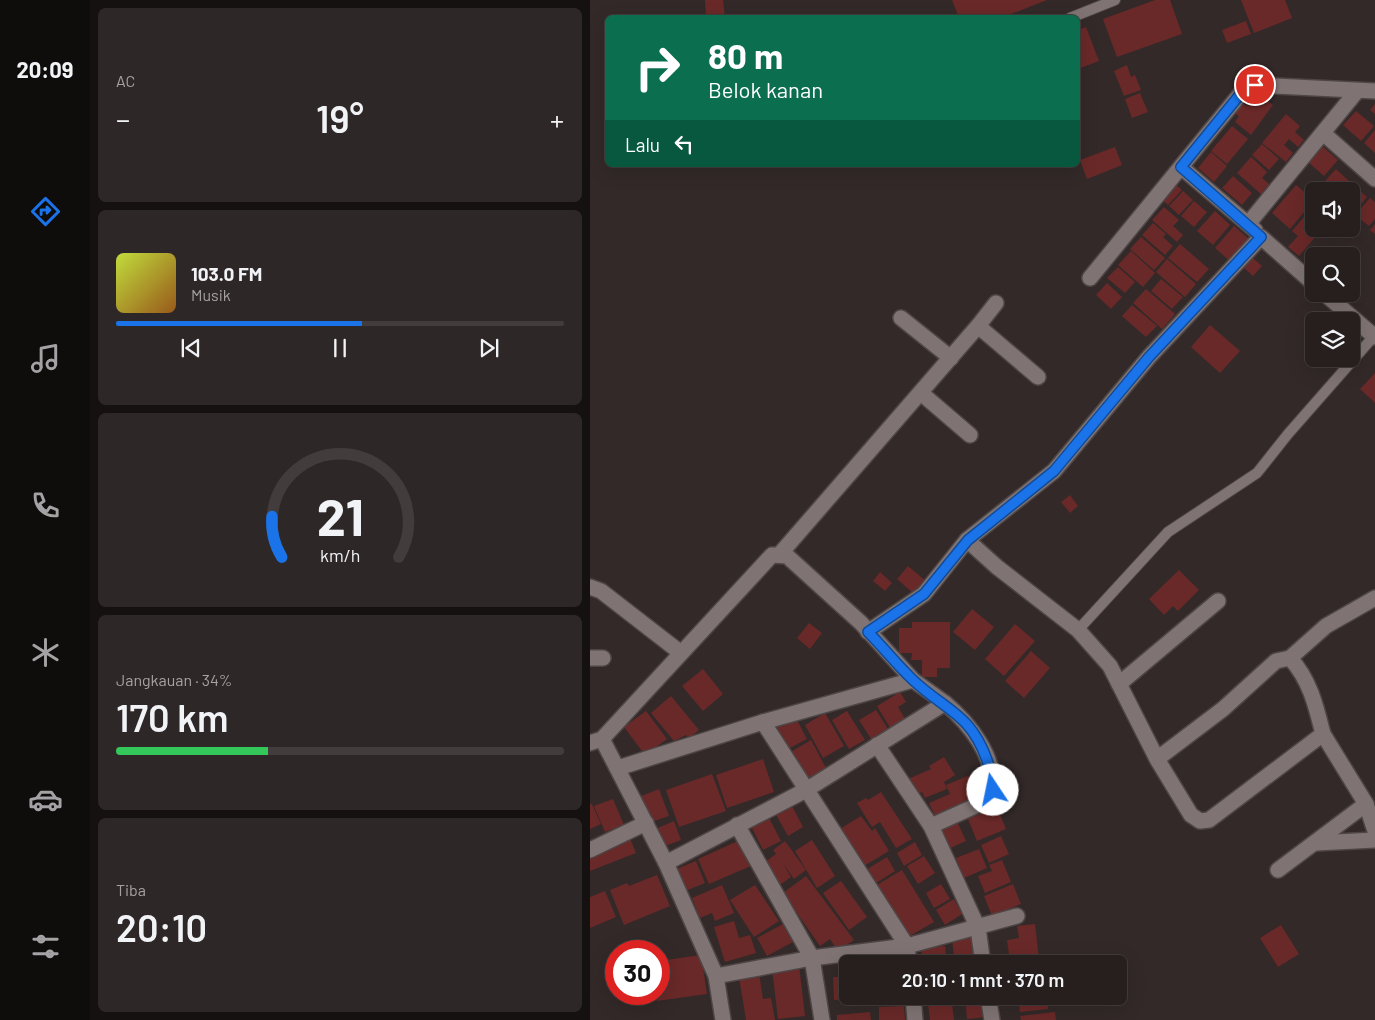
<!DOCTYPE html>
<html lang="id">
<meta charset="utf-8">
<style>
:root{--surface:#261f1e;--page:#2e2727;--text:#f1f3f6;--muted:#a4a2a4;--line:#423d3c;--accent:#1a73e8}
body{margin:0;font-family:Barlow,sans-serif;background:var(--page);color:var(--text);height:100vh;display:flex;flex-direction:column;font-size:19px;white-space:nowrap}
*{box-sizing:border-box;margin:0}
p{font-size:16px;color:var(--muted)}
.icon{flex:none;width:28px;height:28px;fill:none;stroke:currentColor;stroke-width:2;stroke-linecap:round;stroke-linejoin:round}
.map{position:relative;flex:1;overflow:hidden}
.drawer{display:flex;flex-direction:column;gap:8px;padding:8px;background:#151110;width:500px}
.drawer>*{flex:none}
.top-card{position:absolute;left:15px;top:15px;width:475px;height:152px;border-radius:8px;box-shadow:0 5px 20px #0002,0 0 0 1px var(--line);background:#0b6e4f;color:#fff;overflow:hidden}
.fabs{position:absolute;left:715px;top:182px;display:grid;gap:10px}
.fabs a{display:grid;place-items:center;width:55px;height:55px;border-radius:8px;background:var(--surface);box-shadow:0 5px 20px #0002,0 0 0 1px var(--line);font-size:25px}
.speed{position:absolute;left:15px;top:940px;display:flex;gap:10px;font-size:25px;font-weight:700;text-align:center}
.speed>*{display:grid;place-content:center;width:65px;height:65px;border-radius:50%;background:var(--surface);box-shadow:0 5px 20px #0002,0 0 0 1px var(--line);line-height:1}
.speed .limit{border:8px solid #d22;background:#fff;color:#111}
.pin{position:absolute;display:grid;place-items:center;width:42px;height:42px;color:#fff;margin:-21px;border:2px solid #fff;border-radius:50%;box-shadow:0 1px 5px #0007}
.me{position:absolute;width:55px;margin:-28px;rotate:349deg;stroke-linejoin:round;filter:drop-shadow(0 0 4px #0008)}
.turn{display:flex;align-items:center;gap:18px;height:105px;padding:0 20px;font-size:22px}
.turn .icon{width:65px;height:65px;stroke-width:2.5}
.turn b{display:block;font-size:35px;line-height:42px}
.then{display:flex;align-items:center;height:48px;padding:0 20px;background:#0003;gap:10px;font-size:19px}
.big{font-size:38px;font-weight:600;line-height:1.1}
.drawer .card{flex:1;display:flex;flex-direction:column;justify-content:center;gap:8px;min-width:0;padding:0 18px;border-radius:8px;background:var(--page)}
.drawer .dial{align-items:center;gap:0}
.dial svg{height:130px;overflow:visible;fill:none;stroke:var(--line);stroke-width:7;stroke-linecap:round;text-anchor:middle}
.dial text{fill:var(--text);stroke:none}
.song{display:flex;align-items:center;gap:15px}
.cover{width:60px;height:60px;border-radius:8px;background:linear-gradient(135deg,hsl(70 70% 55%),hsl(30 70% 35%))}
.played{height:5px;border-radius:2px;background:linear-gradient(90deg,var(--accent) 55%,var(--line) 55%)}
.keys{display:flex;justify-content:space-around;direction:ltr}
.heat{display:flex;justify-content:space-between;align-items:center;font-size:28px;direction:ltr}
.charge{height:8px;border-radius:4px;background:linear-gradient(90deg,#34c759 34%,var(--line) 0)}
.trip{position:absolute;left:249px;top:955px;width:288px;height:50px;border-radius:8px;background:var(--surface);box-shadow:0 5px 20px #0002,0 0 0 1px var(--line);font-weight:600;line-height:50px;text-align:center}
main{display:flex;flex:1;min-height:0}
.menu{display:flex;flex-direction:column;width:90px;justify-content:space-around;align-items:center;background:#0f0c0c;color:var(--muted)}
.menu .icon{width:35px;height:35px}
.menu .selected{color:var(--accent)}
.menu b{font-size:22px;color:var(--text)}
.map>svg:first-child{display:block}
</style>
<main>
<nav class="menu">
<b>20:09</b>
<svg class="icon selected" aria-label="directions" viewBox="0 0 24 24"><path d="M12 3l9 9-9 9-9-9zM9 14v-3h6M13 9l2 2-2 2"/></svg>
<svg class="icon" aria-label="music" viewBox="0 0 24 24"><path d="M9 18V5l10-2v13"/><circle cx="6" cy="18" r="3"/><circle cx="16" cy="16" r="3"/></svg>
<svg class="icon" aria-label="phone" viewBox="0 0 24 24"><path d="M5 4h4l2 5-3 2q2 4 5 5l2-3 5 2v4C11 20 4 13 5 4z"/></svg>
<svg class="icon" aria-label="climate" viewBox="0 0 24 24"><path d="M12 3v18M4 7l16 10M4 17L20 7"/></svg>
<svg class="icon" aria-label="car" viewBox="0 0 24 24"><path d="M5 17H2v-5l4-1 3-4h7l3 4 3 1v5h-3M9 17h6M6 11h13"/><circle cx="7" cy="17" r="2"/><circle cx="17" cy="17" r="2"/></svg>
<svg class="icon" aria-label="filters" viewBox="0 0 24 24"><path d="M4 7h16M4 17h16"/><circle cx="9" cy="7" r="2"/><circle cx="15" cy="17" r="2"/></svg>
</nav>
<section class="drawer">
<div class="card"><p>AC</p>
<div class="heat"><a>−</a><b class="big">19°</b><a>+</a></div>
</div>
<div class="card">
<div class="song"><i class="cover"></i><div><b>103.0 FM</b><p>Musik</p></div></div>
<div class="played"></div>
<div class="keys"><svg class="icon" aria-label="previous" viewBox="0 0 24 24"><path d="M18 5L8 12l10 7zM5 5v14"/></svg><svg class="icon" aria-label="pause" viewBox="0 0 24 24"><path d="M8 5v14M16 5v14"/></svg><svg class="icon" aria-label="next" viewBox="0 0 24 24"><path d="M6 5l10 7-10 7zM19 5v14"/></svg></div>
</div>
<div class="card dial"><svg viewBox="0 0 100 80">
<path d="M14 69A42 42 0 1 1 86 69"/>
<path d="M14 69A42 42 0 0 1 8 44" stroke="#1a73e8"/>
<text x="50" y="56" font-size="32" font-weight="700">21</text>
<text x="50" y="72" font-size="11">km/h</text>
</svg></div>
<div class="card"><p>Jangkauan · 34%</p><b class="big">170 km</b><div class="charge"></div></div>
<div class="card"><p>Tiba</p><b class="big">20:10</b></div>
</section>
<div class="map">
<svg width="785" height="1020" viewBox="0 0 785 1020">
<rect width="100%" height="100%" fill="#322928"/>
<!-- building -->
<g fill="#692928">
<path d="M 115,0 L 133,0 L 135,18 L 116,18 Z"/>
<path d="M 362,0 L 457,0 L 411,18 L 369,18 Z"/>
<path d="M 565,0 L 580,0 L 592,34 L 527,57 L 513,19 Z"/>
<path d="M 651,0 L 695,0 L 702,18 L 664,33 Z"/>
<path d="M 656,21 L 661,34 L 637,43 L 632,30 Z"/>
<path d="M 496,27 L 509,61 L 488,69 L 488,30 Z"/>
<path d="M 537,65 L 541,77 L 545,75 L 551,90 L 534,96 L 524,71 Z"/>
<path d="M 550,93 L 558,112 L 542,118 L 535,99 Z"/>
<path d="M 667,93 L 683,105 L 661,135 L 645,122 L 649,116 L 643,112 L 651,102 L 657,106 Z"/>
<path d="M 785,104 L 785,114 L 780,110 Z"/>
<path d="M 766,111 L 784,126 L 771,141 L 753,125 Z"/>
<path d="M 696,114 L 710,126 L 705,132 L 714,140 L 708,147 L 699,139 L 694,145 L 703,153 L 696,162 L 672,143 Z"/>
<path d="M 642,126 L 658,139 L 637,164 L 621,151 Z"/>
<path d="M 785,130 L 785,153 L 774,143 Z"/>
<path d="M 672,144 L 689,159 L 679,170 L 662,155 Z"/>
<path d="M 732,146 L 748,160 L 734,176 L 718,162 Z"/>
<path d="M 525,147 L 532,165 L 497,179 L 490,160 Z"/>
<path d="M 621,152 L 637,166 L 624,182 L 608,168 Z"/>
<path d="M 661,157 L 677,172 L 672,178 L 679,184 L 671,194 L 647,173 Z"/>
<path d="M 746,169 L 760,182 L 752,191 L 744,191 L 734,182 Z"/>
<path d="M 643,176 L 662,193 L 652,205 L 632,188 Z"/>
<path d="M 582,181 L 592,190 L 578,205 L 569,197 Z"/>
<path d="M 763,184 L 777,197 L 764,213 L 761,211 L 761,191 L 757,191 Z"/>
<path d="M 706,185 L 724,200 L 700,229 L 682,213 Z"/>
<path d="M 593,191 L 603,200 L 589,215 L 579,206 Z"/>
<path d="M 780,198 L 785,202 L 785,219 L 779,226 L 765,215 Z"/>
<path d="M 604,201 L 617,212 L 604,227 L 591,216 Z"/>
<path d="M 724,205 L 724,229 L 732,229 L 709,256 L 698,247 L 708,236 L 702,231 Z"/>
<path d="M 574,207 L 589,220 L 583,226 L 593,235 L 587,242 L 562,220 Z"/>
<path d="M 625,211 L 640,225 L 623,245 L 607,231 Z"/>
<path d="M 563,223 L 576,234 L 573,237 L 583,246 L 575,255 L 552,235 Z"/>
<path d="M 785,224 L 785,234 L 780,230 Z"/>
<path d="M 644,226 L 660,240 L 641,262 L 625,248 Z"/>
<path d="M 551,237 L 575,258 L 564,270 L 540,249 Z"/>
<path d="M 590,244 L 619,269 L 607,282 L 578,258 Z"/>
<path d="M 541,251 L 565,273 L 553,287 L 528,265 Z"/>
<path d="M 663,258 L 672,266 L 663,276 L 654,268 Z"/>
<path d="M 577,259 L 606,284 L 595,297 L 566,272 Z"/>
<path d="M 528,267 L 545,282 L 535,293 L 517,278 Z"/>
<path d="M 571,279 L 593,297 L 582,309 L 561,291 Z"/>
<path d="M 517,283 L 532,297 L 521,309 L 506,295 Z"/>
<path d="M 556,289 L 585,314 L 572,329 L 543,303 Z"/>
<path d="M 542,305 L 567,326 L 556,337 L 532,316 Z"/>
<path d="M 732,313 L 741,321 L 725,321 Z"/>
<path d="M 724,322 L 724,333 L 719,328 Z"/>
<path d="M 620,325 L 650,351 L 630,373 L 601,347 Z"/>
<path d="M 739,359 L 752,359 L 746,365 Z"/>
<path d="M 785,373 L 785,403 L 770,389 Z"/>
<path d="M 480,495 L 488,506 L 480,513 L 471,502 Z"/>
<path d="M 318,566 L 336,581 L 324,594 L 307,579 Z"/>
<path d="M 589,570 L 609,590 L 588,611 L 583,606 L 574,615 L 559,599 Z"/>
<path d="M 290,572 L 302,583 L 295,591 L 283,581 Z"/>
<path d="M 382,609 L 404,627 L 385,650 L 363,632 Z"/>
<path d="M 322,622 L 360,622 L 360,668 L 347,668 L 347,677 L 332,677 L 332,660 L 321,660 L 322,653 L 309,653 L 309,628 L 322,628 Z"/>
<path d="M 219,623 L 232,633 L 220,649 L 207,638 Z"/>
<path d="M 425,624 L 445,641 L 414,676 L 395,659 Z"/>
<path d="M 441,651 L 460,668 L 434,698 L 415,681 Z"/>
<path d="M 113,669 L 133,694 L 113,711 L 92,686 Z"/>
<path d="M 310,692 L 316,702 L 308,707 L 317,722 L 302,731 L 287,706 Z"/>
<path d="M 81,696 L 109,730 L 99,738 L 96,735 L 84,741 L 61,713 Z"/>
<path d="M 286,710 L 298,729 L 281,739 L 269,720 Z"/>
<path d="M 56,711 L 77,739 L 55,755 L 34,727 Z"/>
<path d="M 257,711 L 275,740 L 259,749 L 242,720 Z"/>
<path d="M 235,713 L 254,746 L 233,758 L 215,725 Z"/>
<path d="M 206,718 L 217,739 L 198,749 L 187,727 Z"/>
<path d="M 221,740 L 236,768 L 215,780 L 199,753 Z"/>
<path d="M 354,757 L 365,775 L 354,782 L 357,789 L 335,798 L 332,792 L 325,795 L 318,779 L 341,769 L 339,766 Z"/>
<path d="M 173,759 L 184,792 L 137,808 L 126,775 Z"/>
<path d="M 390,771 L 398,790 L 395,798 L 345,816 L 339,803 L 360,794 L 356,785 Z"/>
<path d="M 122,774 L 136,811 L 89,827 L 76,790 Z"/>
<path d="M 69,789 L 79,816 L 58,823 L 49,797 Z"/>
<path d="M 291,792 L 322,839 L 306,848 L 290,822 L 282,827 L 267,803 L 276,798 L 278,800 Z"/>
<path d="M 23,799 L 34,825 L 15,832 L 4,806 Z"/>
<path d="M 0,804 L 2,804 L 11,824 L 0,829 Z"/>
<path d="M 201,804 L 213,827 L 198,836 L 185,813 Z"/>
<path d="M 407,807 L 416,829 L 387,841 L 378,819 Z"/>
<path d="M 177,814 L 191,841 L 173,850 L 160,824 Z"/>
<path d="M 271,816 L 282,831 L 285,828 L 299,851 L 269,869 L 245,832 Z"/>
<path d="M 84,821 L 91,840 L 70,848 L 63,830 Z"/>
<path d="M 367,821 L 376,841 L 356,850 L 348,829 Z"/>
<path d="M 36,828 L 46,853 L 0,871 L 0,842 Z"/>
<path d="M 411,836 L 419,854 L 399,863 L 391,845 Z"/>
<path d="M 150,840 L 161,866 L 119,884 L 108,859 Z"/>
<path d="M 222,840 L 245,876 L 227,888 L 205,851 Z"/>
<path d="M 195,841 L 216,870 L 204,879 L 192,862 L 201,877 L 187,887 L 171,865 L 186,854 L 183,850 Z"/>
<path d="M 325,842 L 332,855 L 314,866 L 307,853 Z"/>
<path d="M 389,849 L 397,868 L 374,878 L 366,858 Z"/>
<path d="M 334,856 L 345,873 L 328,884 L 317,866 Z"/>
<path d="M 297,857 L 305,871 L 283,885 L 274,871 Z"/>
<path d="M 412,860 L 421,882 L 395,893 L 388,876 L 402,871 L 399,865 Z"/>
<path d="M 106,861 L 115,883 L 93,892 L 84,870 Z"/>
<path d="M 312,870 L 344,922 L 318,937 L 287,885 Z"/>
<path d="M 67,875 L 80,906 L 34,925 L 20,890 L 37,883 L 39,886 Z"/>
<path d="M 216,876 L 264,940 L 248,951 L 240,939 L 230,946 L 193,893 Z"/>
<path d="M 251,881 L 277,917 L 259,930 L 233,893 Z"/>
<path d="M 351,884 L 360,899 L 344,908 L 336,893 Z"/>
<path d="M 423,884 L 431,904 L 402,916 L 394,896 Z"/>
<path d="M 132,885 L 144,913 L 125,921 L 122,913 L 110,918 L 102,898 Z"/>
<path d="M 165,885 L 189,921 L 164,937 L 140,900 Z"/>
<path d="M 15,891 L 26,917 L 0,928 L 0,897 Z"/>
<path d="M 364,899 L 372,914 L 355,925 L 346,910 Z"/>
<path d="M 144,921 L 149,938 L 160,935 L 166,953 L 135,962 L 124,927 Z"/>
<path d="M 193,924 L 203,942 L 177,956 L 167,938 Z"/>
<path d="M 445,924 L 449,959 L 420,962 L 417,940 L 429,938 L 427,926 Z"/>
<path d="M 691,925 L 709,954 L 688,967 L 670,938 Z"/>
<path d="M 386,937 L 389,962 L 365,964 L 362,939 Z"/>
<path d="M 355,946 L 357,964 L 333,964 L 331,948 Z"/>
<path d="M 111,955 L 117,994 L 67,1001 L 69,961 Z"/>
<path d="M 209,965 L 215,1016 L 188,1019 L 182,968 Z"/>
<path d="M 169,973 L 173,999 L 181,998 L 185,1020 L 156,1020 L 149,977 Z"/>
<path d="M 243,977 L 258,977 L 258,996 L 273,996 L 273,999 L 244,1000 Z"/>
<path d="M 337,996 L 361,996 L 364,1020 L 340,1020 Z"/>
<path d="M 396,996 L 398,1017 L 377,1019 L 375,997 Z"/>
<path d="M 428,996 L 457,996 L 458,1009 L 430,1012 Z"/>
<path d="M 314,1006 L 315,1020 L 289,1020 L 289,1007 Z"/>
<path d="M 280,1012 L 281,1020 L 247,1020 L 247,1015 Z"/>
<path d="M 465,1012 L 466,1020 L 431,1020 L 430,1016 Z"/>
</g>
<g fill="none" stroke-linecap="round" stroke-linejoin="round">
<defs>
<g id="lane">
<path d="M 480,18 L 525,0"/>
<path d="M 488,630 L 578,532 L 667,473 L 698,434 L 784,336"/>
</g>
<g id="street">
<path d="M 733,133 L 785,179"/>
<path d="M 591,167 L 665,230"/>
<path d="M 658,224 L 767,91"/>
<path d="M 500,278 L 652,92 L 665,85 L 785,91"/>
<path d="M 735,294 L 785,337"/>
<path d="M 311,318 L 361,358"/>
<path d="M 388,326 L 406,303"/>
<path d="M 331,393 L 380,435"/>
<path d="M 377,540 L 407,567 L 488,630 L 520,666 L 567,759 L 601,815 L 610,821 L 619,820 L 733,734 C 726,706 720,680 700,658 L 686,661 L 633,709 L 567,759"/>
<path d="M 190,554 L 388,326 L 448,377"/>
<path d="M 0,587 L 11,591 L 91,653"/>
<path d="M 278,632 L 334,594 L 377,540 L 464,471 L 559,357 L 671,237 L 724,284"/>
<path d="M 0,658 L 13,658"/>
<path d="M 700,658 L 736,626 L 785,598"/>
<path d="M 529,684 L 628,601"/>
<path d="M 173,722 L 317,946 L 319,964"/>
<path d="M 12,739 L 76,863 L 126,976 L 133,1020"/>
<path d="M 0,743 L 12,739 L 182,555 L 197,556 L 271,623 L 323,680 L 355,703 L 216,790 L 76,863"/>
<path d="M 287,745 L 341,826 L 388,928 L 393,964"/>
<path d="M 28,768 L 173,722 L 323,680"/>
<path d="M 776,804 L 785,831"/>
<path d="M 147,825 L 222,958 L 232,1020"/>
<path d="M 341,826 L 392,803 L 403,790 C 405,756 380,724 355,703"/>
<path d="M 726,843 L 785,840"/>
<path d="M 0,850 L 56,823"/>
<path d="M 688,870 L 776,804 L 733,734"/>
<path d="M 126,976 L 222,958 L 317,946 L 427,916"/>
<path d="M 323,996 L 325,1020"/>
<path d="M 398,996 L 402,1020"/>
</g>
</defs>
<!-- lane casing -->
<use href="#lane" stroke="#4e4646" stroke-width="12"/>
<!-- street casing -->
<use href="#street" stroke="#4e4646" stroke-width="18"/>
<!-- lane -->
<use href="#lane" stroke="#7f7473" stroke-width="10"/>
<!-- street -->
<use href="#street" stroke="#7f7473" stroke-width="15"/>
</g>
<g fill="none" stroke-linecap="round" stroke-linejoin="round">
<defs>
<path id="route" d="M 403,790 C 404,780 400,770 397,760 C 380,713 356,711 323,680 C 307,665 293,647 278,632 L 334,594 L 378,540 L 464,471 L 559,357 L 671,237 L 591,167 L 652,92 L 665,85"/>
</defs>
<!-- route casing -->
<use href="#route" stroke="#114b97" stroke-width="12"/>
<!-- route -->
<use href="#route" stroke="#1a73e8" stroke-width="9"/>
</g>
</svg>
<div class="fabs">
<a><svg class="icon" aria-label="sound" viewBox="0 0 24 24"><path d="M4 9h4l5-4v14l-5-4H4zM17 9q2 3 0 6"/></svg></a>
<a><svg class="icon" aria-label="search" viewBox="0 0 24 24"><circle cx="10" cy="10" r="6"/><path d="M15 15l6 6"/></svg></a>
<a><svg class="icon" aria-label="layers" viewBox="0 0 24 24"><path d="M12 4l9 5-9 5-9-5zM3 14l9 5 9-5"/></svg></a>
</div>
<div class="speed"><div class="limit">30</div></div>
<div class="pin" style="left:665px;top:85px;background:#d93025"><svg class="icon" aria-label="arrive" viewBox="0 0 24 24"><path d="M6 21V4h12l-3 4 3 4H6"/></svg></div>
<svg class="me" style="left:403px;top:790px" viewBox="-20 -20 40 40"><circle r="19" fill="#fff"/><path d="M0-13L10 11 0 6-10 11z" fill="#1a73e8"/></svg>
<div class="trip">20:10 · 1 mnt · 370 m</div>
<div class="top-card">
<div class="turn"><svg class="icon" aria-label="right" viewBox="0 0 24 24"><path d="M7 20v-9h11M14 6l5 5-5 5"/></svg><div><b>80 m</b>Belok kanan</div></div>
<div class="then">Lalu<svg class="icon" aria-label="left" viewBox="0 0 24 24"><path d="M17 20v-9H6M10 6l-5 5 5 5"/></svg></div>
</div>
</div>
</main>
